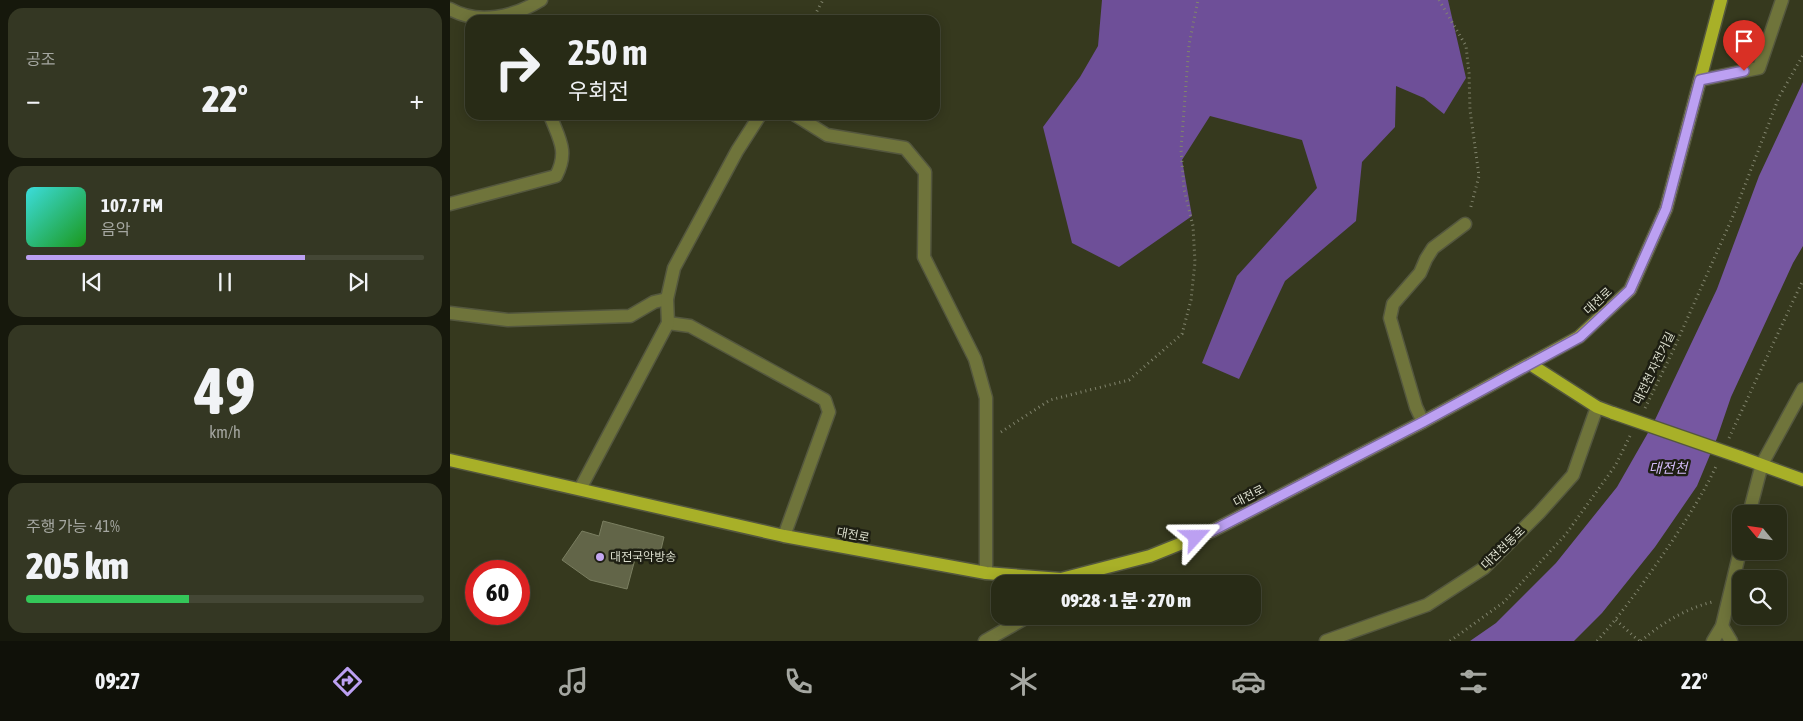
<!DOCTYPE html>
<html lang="ko">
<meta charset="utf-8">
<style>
:root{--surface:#282b16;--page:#343723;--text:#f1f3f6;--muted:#a5a7a1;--line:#444735;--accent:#bca0f2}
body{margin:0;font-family:"Asap Condensed","Noto Sans KR",sans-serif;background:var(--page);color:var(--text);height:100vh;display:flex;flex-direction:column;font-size:19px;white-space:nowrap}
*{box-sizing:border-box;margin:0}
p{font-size:16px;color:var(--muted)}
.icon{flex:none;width:28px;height:28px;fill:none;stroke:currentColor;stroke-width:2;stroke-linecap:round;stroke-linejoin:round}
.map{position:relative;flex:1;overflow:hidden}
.details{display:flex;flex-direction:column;gap:8px;padding:8px;background:#16180c;width:450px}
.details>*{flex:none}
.banner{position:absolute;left:15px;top:15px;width:475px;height:105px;border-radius:15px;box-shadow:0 2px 12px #0003,0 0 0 1px var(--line);background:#282b16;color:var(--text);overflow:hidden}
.needle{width:32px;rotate:299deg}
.controls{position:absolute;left:1282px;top:505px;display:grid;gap:10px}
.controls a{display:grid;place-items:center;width:55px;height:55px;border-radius:10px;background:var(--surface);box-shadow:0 2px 12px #0003,0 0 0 1px var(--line);font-size:25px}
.speed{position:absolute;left:15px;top:560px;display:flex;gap:10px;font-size:25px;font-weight:700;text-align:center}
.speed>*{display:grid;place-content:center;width:65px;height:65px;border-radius:50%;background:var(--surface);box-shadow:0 2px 12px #0003,0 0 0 1px var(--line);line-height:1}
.speed .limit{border:8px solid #d22;background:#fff;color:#111}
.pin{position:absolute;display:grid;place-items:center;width:42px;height:42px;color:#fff;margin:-51px -21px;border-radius:50% 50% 50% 0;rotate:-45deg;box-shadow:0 0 5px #0007}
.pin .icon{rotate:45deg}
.me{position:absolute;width:55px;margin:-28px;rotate:66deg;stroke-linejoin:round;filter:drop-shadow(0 0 4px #0008)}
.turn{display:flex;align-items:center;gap:18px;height:105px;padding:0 20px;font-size:22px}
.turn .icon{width:65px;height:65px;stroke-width:2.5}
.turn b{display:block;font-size:35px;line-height:42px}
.big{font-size:38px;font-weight:800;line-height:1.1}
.details .widget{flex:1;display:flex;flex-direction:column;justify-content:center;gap:8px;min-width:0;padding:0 18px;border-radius:15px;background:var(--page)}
.details .dial{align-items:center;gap:0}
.dial b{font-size:65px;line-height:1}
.song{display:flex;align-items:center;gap:15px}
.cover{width:60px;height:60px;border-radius:8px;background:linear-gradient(135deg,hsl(180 70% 55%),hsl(120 70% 35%))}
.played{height:5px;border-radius:2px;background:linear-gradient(90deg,var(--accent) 70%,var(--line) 70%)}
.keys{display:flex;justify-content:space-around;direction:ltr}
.heat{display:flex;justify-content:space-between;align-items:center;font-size:28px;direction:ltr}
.charge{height:8px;border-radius:4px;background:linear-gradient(90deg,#34c759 41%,var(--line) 0)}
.trip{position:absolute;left:541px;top:575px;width:270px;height:50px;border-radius:15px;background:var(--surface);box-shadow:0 2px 12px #0003,0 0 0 1px var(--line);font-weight:800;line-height:50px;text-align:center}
.tab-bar{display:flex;height:80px;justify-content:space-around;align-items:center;background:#101109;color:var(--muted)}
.tab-bar .icon{width:35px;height:35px}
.tab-bar .current{color:var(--accent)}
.tab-bar b{font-size:22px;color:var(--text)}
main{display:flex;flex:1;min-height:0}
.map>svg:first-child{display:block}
</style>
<main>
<section class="details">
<div class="widget"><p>공조</p>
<div class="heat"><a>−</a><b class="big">22°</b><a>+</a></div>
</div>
<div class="widget">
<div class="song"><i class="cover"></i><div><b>107.7 FM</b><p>음악</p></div></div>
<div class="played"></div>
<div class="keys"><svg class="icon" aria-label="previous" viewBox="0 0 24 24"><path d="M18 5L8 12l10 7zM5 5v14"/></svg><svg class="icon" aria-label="pause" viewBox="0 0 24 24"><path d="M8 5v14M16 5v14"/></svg><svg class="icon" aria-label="next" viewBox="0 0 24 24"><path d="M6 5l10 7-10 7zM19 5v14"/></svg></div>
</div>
<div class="widget dial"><b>49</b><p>km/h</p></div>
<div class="widget"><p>주행 가능 · 41%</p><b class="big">205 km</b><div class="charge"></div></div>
</section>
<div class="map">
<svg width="1353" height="641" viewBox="0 0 1353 641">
<rect width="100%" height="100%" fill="#36391e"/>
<!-- forest -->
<path fill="#6e4f98" d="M 652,0 L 998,0 L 1016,78 L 994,114 L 974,98 L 946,86 L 945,127 L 912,162 L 906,221 L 835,281 L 789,379 L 752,363 L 787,276 L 867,188 L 852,140 L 760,116 L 732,160 L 742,216 L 669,267 L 622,243 L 593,127 L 630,77 L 648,46 Z"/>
<!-- water -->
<path fill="#7657a1" d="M 1353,82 L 1353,246 L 1343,263 L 1281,397 L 1267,438 L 1247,486 L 1205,547 L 1152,613 L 1124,641 L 1020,641 L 1046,623 L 1106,563 L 1167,487 L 1203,424 L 1267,289 L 1309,176 Z"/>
<!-- building -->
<path fill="#626548" stroke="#7a7e60" d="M 153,521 L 214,537 L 210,554 L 188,548 L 177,589 L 140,580 L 112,560 L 132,531 L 149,536 Z"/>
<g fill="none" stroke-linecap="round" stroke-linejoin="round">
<defs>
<g id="minor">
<path d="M 0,9 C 28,25 64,17 91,0"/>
<path d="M 1250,80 L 1309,68 L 1332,0"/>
<path d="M 345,115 L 377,135 L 455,148 L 475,172 L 474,257 L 525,359 L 536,398 L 536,573"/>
<path d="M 0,204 L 106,176 C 119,151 109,139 100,115"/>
<path d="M 0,313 L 58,320 L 180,316 L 204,302 L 217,299"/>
<path d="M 218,323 L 240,326 L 375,400 L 379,412 L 334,536"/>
<path d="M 973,422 L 966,407 L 940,318 L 943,304 L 970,273 L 976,259 L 983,248 L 1015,224"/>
<path d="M 130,489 L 218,323 L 217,299 L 224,268 L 287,151 L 310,115"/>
<path d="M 1299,514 L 1312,464 L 1353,389"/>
<path d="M 1272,626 L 1281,641"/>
<path d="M 535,641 L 579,616"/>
<path d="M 876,641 L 977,605 L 1034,568 L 1089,513 L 1123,475 L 1147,407"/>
<path d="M 1263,641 L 1272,626 L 1291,547"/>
</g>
<g id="major">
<path d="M 1080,364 L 1147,407 L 1163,413"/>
<path d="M 1290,457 L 1353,480"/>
<path d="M 0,460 L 334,536 L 536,573 L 611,579 L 700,556 L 762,531 L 973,422 L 1129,337 L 1180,290 L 1216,209 L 1271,0"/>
</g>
</defs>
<!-- minor casing -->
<use href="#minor" stroke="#54573e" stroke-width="15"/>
<!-- major casing -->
<use href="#major" stroke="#54573e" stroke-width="15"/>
<!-- path -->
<g stroke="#81846d" stroke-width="3" stroke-dasharray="1 4" stroke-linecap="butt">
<path d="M 989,0 L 1016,46 L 1019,73 L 1020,110 L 1029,176 L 1020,210"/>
<path d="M 362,20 L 373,0"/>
<path d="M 1195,408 L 1222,353 L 1283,216 L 1329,97 L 1353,55"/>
<path d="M 551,432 L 600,400 L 679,380 L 732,334 L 741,300 L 745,262 L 743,226 L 734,189 L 731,149 L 739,45 L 748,0"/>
<path d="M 1279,438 L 1353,280"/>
<path d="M 1166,620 L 1189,641"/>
<path d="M 1000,641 L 1054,602 L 1116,534 L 1165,466 L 1180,436"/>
<path d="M 1147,641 C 1175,610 1199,575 1223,540 C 1239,515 1255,491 1267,464"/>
<path d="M 1191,641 C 1212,623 1235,609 1262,602"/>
</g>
<!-- minor -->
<use href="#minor" stroke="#6f743b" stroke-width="12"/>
<!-- major -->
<use href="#major" stroke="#a8b028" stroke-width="12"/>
<defs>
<path id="major-bridge" d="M 1163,413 L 1290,457"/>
</defs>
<!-- major-bridge casing -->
<use href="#major-bridge" stroke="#54573e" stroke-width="15" stroke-linecap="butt"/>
<!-- major-bridge -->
<use href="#major-bridge" stroke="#a8b028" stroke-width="12"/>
</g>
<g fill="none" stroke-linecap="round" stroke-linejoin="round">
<defs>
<path id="route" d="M 746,537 L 762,531 L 973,422 L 1130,337 L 1180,290 L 1216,209 L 1250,80 L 1294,71"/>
</defs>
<!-- route casing -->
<use href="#route" stroke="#7a689d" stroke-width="12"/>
<!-- route -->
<use href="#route" stroke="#bca0f2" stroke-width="9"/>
</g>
<!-- markers -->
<circle fill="#c4a7f1" stroke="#1e1f13" stroke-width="2" cx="150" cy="557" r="5"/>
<g text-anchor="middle" stroke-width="5" stroke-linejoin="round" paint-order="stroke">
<!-- street labels -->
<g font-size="12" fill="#dcdfce" stroke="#1e1f13">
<text transform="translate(1148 301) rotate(-43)" y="4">대전로</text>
<text transform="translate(1204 368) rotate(-64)" y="4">대전천 자전거길</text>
<text transform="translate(799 496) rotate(-27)" y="4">대전로</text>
<text transform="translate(403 535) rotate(11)" y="4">대전로</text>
<text transform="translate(1053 548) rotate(-44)" y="4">대전천동로</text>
</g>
<!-- poi labels -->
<g font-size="12" fill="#dcdfce" stroke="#1e1f13" text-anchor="start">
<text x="160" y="561">대전국악방송</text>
</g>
<!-- water labels -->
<g font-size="14" font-style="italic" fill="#d1baf7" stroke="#1e1f13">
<text x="1218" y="473">대전천</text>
</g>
</g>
</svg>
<div class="controls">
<a><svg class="needle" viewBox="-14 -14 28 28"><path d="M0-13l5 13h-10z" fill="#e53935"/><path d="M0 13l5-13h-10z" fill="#a5a7a1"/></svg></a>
<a><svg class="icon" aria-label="search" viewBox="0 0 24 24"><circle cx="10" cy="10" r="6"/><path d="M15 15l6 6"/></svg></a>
</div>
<div class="speed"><div class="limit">60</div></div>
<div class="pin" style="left:1294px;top:71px;background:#d93025"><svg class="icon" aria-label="arrive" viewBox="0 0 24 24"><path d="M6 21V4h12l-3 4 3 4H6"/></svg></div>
<svg class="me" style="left:746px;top:537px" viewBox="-20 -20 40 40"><path d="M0-17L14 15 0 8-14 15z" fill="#bca0f2" stroke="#fff" stroke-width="4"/></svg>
<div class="trip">09:28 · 1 분 · 270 m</div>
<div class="banner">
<div class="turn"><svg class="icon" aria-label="right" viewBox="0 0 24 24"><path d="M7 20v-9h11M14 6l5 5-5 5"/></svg><div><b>250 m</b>우회전</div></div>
</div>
</div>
</main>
<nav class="tab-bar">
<b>09:27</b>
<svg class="icon current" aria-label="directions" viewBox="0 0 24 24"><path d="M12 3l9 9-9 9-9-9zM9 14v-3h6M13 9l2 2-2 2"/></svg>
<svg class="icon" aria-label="music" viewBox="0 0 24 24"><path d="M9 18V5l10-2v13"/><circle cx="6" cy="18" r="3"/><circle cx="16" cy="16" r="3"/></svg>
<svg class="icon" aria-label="phone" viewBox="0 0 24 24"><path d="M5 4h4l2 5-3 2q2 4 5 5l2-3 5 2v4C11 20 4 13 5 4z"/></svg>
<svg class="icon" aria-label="climate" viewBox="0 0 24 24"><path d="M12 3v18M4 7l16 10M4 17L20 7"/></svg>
<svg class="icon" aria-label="car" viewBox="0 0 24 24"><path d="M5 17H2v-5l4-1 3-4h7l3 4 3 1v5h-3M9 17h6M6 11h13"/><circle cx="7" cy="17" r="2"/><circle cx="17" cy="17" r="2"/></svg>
<svg class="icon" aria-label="filters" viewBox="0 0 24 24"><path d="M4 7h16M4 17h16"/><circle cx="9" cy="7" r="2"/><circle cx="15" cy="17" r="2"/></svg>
<b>22°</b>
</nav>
